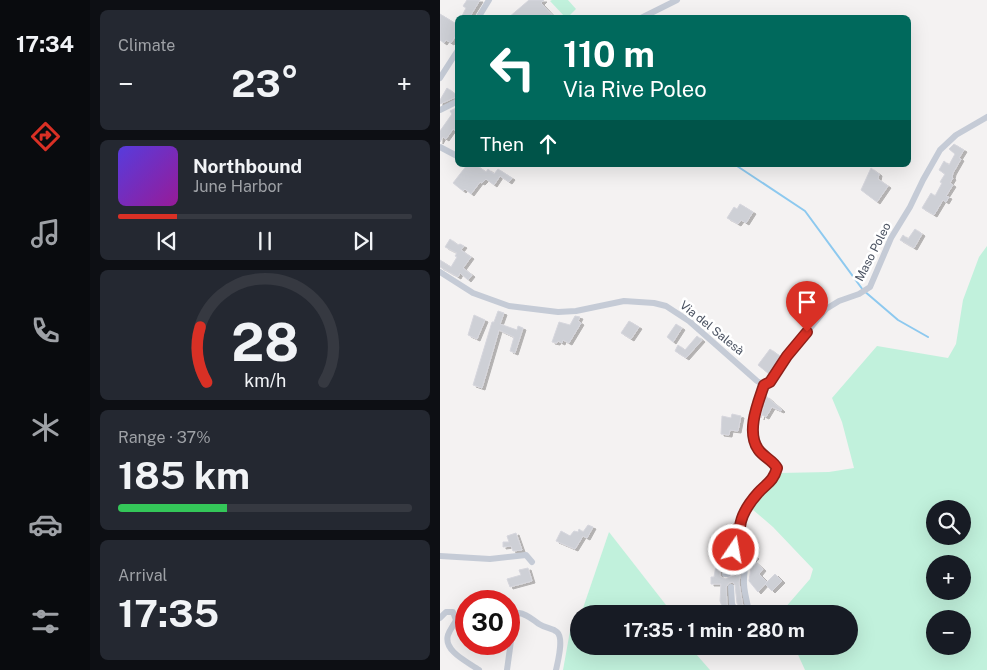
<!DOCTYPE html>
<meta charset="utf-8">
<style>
:root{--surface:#171b24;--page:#242831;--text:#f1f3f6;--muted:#9ea1a6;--line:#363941;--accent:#d93025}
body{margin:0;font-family:"Public Sans",sans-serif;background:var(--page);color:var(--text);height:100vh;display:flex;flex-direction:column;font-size:19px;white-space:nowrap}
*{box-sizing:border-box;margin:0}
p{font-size:16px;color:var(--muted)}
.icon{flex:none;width:28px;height:28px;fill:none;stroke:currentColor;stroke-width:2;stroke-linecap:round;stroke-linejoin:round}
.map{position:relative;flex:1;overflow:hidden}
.panel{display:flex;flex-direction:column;gap:10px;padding:10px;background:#0d0f14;width:350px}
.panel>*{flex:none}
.hud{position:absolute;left:15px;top:15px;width:456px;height:152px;border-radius:8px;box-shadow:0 5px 20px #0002;background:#00695c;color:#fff;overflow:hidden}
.buttons{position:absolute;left:486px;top:500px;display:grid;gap:10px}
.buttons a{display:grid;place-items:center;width:45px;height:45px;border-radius:50%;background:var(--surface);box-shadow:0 5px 20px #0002;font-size:25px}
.speed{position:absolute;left:15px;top:590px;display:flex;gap:10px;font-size:25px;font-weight:700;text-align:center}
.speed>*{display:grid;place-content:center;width:65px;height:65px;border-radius:50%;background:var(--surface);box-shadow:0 5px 20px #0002;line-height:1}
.speed .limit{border:8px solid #d22;background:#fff;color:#111}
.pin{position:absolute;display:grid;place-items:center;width:42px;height:42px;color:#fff;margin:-51px -21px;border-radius:50% 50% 50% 0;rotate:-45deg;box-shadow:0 0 5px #0007}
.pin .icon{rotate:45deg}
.me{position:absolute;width:55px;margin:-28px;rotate:12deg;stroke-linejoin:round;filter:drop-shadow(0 0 4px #0008)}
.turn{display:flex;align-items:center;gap:18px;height:105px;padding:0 25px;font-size:22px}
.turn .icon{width:65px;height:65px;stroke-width:2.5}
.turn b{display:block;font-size:35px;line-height:42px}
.then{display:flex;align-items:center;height:48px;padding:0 25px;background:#0003;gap:10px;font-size:19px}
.big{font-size:38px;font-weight:700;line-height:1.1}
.panel .tile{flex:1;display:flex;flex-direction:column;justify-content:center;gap:8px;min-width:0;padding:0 18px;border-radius:8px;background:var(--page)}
.panel .dial{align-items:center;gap:0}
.dial svg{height:130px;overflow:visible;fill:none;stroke:var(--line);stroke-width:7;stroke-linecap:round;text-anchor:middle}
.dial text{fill:var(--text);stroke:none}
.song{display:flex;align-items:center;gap:15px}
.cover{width:60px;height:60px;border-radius:8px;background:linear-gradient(135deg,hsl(250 70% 55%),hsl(300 70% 35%))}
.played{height:5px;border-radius:2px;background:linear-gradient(90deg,var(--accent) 20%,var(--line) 20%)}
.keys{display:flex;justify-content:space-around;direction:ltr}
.heat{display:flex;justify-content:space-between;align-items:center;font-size:28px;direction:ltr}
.charge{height:8px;border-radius:4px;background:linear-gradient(90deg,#34c759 37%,var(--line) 0)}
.trip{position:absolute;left:130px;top:605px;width:288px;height:50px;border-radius:25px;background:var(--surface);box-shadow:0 5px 20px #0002;font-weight:700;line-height:50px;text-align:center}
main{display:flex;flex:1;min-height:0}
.menu{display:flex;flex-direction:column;width:90px;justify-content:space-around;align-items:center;background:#090b0e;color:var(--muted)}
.menu .icon{width:35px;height:35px}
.menu .current{color:var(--accent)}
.menu b{font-size:22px;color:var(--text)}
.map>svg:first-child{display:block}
</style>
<main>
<nav class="menu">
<b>17:34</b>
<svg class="icon current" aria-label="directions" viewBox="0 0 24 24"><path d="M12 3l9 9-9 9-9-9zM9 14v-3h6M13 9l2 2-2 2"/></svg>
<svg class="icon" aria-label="music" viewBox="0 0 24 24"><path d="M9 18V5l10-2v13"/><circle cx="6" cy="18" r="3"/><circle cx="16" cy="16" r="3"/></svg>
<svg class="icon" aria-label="phone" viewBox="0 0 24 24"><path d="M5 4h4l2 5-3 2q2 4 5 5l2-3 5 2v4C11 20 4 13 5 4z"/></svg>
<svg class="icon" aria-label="climate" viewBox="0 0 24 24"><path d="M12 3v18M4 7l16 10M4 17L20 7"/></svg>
<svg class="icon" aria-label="car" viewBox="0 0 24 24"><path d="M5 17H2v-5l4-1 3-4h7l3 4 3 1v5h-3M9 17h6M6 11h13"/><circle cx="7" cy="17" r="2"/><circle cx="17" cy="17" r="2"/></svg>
<svg class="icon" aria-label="filters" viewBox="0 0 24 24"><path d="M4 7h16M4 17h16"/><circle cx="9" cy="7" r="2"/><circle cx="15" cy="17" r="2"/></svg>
</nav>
<section class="panel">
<div class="tile"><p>Climate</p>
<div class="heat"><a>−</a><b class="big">23°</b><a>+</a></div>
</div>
<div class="tile">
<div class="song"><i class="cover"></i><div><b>Northbound</b><p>June Harbor</p></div></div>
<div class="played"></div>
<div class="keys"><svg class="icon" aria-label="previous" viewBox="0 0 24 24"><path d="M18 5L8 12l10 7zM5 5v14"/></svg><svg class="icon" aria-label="pause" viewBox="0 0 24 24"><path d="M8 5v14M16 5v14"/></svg><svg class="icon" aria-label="next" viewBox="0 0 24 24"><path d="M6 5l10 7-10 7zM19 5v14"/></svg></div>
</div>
<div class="tile dial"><svg viewBox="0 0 100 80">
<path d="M14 69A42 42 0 1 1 86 69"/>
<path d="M14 69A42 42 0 0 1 10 35" stroke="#d93025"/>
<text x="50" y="56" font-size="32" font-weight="700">28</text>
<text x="50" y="72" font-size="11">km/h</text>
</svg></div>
<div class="tile"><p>Range · 37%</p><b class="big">185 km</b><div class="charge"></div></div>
<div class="tile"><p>Arrival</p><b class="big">17:35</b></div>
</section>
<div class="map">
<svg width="547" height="670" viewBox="0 0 547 670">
<defs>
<filter id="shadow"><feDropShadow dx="3" dy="2" stdDeviation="0" flood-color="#0004"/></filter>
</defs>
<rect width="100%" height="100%" fill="#f4f2f2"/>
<!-- green -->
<g fill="#c1f1dc" fill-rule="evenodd">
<path d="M 112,0 L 128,0 L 136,9 L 128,17 L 125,17 L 110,1 Z"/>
<path d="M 547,246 L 547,670 L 365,670 L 354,646 L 409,646 L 409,614 L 345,614 L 344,609 L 370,579 L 373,569 L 333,527 L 312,509 L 325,494 L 327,483 L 339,473 L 389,472 L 414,468 L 402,422 L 392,398 L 437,346 L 508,358 L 516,344 L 523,300 L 539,257 ZM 495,509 L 522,509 L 522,536 L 495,536 ZM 495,564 L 522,564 L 522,591 L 495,591 ZM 495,619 L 522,619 L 522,646 L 495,646 Z"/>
<path d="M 169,532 L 233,614 L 141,614 Z"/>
<path d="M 139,622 L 139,646 L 249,646 L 270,670 L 123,670 L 130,631 Z"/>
</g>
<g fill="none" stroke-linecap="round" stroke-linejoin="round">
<!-- stream -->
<path stroke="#8dc9ef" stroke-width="2" d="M 297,166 L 365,211 L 423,290 L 458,320 L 488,337"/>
</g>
<!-- building -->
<g fill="#ced0d6" stroke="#d6d6dd" filter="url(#shadow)">
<path d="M 27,0 L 40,0 L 29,18 L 21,18 L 26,8 L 23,6 Z"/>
<path d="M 89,0 L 104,0 L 101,3 L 115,18 L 68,18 Z"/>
<path d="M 0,14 L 18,25 L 18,32 L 11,43 L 6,40 L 4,43 L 0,40 Z"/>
<path d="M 7,88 L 18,96 L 0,104 L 0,100 Z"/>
<path d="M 18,107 L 18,132 L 13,129 L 6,139 L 3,137 L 0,142 L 0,131 L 12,114 L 10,111 Z"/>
<path d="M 514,144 L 524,150 L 519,158 L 521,159 L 513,173 L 512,177 L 513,178 L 510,183 L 513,185 L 506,196 L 509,197 L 506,202 L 503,200 L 494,215 L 482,208 L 491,193 L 495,196 L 502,183 L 500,182 L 505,174 L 499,170 L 504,161 L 509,165 L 515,154 L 509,149 Z"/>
<path d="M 27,165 L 36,165 L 46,172 L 48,169 L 54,174 L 58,169 L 72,178 L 69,182 L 60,176 L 54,185 L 46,179 L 42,183 L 40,182 L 31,194 L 25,189 L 23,191 L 13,183 Z"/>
<path d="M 431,168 L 439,174 L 438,179 L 448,186 L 437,202 L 421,190 Z"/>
<path d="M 300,204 L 313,212 L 306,223 L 301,220 L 298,224 L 287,218 L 294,207 L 297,209 Z"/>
<path d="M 475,229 L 482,234 L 474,248 L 460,240 L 463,235 L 468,239 Z"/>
<path d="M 10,239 L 18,245 L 20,244 L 24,246 L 21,250 L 31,257 L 23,268 L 32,275 L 28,280 L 20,273 L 18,277 L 0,267 L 0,260 L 11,267 L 17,257 L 15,256 L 17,253 L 5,247 Z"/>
<path d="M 58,311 L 64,313 L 60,324 L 77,330 L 78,326 L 83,328 L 75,353 L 70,351 L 74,337 L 59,330 L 42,388 L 33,385 L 52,322 L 54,322 Z"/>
<path d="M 34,315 L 45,320 L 37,339 L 28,335 Z"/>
<path d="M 135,316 L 140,317 L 138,321 L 141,323 L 129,343 L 123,340 L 122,343 L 118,341 L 117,343 L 112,342 L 119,322 L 130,325 Z"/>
<path d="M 189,321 L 199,327 L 191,339 L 181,333 Z"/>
<path d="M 236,324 L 242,328 L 233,342 L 227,337 Z"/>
<path d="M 257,336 L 262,340 L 246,358 L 235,351 L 238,345 L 245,350 Z"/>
<path d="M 330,349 L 341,357 L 329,374 L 318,365 Z"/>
<path d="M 326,396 L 342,410 L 341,411 L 332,407 L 326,417 L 322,415 L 321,418 Z"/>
<path d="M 292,414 L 301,416 L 298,431 L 290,430 L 289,435 L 281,434 L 282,416 L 291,418 Z"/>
<path d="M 148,525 L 153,527 L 147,538 L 143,536 L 135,549 L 116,541 L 121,531 L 130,536 L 134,531 L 138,532 L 139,529 L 143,532 Z"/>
<path d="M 76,533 L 82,550 L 73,551 L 71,546 L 63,547 L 63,542 L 69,542 L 67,536 Z"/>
<path d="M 299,536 L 302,538 L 301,543 L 304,544 L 299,583 L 303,607 L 299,607 L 297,603 L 295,585 L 293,582 L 289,583 L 286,587 L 287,604 L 291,613 L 285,614 L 280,601 L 281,584 L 271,584 L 271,577 L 274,577 L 277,559 L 282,560 L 284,548 L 288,549 L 289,558 L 285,569 L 280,572 L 280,576 L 285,579 L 292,576 L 299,559 L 297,543 Z"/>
<path d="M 313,554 L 316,557 L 313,560 L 323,569 L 319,574 L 327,582 L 318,592 L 309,581 Z"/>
<path d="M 88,568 L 92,581 L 70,587 L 67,579 L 81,575 L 79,570 Z"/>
<path d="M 335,574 L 342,581 L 332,591 L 325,584 Z"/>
</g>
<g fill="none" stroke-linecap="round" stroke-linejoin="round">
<!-- minor -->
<g stroke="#c5cbd6" stroke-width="6">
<path d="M 38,18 L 49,0"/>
<path d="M 201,18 L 237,0"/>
<path d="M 0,78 L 18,50"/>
<path d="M 0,110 L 18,101"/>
<path d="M 0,147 L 17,156 L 18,155"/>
<path d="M 0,272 L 33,293 L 69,306 L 118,312 L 136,311 L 184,301 L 214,303 L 226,306 L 249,321 L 317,381 L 324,385"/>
<path d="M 324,385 L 331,382 L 347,356 L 386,309 L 399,301 L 419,294 L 430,287 L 451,238 L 470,207 L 483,180 L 500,150 L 516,135 L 547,117"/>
<path d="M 300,527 C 304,531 308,533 309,539 C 310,552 304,566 304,579 C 303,591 308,602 309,614"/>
<path d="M 0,556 L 50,559 L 86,555 L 92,562"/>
<path d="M 285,574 L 288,574 L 294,559 L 294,550 L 292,543 L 296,529 L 300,527 C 302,512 313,496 325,486 C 331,480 334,478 337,470 C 334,460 324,458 319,450 C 306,433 318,403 324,385"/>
<path d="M 291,587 L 292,604 L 296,612 L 309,612"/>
<path d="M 0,618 L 6,612 L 13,612 L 16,620 C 14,625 10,629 8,635 C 3,651 28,662 39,670"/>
<path d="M 67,670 L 74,619 L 75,615 L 79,613 C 87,614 93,620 99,624 C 105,628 113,628 117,632 C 124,638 118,661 116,670"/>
</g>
</g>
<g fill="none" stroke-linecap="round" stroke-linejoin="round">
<defs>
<path id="route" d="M 294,550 L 292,543 L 296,529 L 300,527 C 301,515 310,502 318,493 C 327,483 333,482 337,468 C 333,460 323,457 318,449 C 306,431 318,403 324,385 L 330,382 L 347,356 L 367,332"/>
</defs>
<!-- route casing -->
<use href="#route" stroke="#8d1f18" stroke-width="12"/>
<!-- route -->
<use href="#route" stroke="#d93025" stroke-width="9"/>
</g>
<g text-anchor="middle" stroke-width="5" stroke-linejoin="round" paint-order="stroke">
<!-- street labels -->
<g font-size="12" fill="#495160" stroke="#fff">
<text transform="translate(433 252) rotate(-63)" y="4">Maso Poleo</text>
<text transform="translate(272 328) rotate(39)" y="4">Via del Salesà</text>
</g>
</g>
</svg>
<div class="buttons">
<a><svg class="icon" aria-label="search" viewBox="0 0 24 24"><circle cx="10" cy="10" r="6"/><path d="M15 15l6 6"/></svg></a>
<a>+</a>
<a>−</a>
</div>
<div class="speed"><div class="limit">30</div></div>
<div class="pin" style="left:367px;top:332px;background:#d93025"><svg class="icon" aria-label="arrive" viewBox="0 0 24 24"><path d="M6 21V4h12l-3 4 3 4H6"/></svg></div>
<svg class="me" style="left:294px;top:550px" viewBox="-20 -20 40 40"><circle r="17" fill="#d93025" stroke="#fff" stroke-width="3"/><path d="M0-11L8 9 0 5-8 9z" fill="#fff"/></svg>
<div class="trip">17:35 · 1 min · 280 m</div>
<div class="hud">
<div class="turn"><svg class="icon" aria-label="left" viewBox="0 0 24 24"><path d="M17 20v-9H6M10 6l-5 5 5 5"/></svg><div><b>110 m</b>Via Rive Poleo</div></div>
<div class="then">Then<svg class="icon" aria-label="ahead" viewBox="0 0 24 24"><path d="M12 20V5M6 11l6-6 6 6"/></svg></div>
</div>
</div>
</main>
